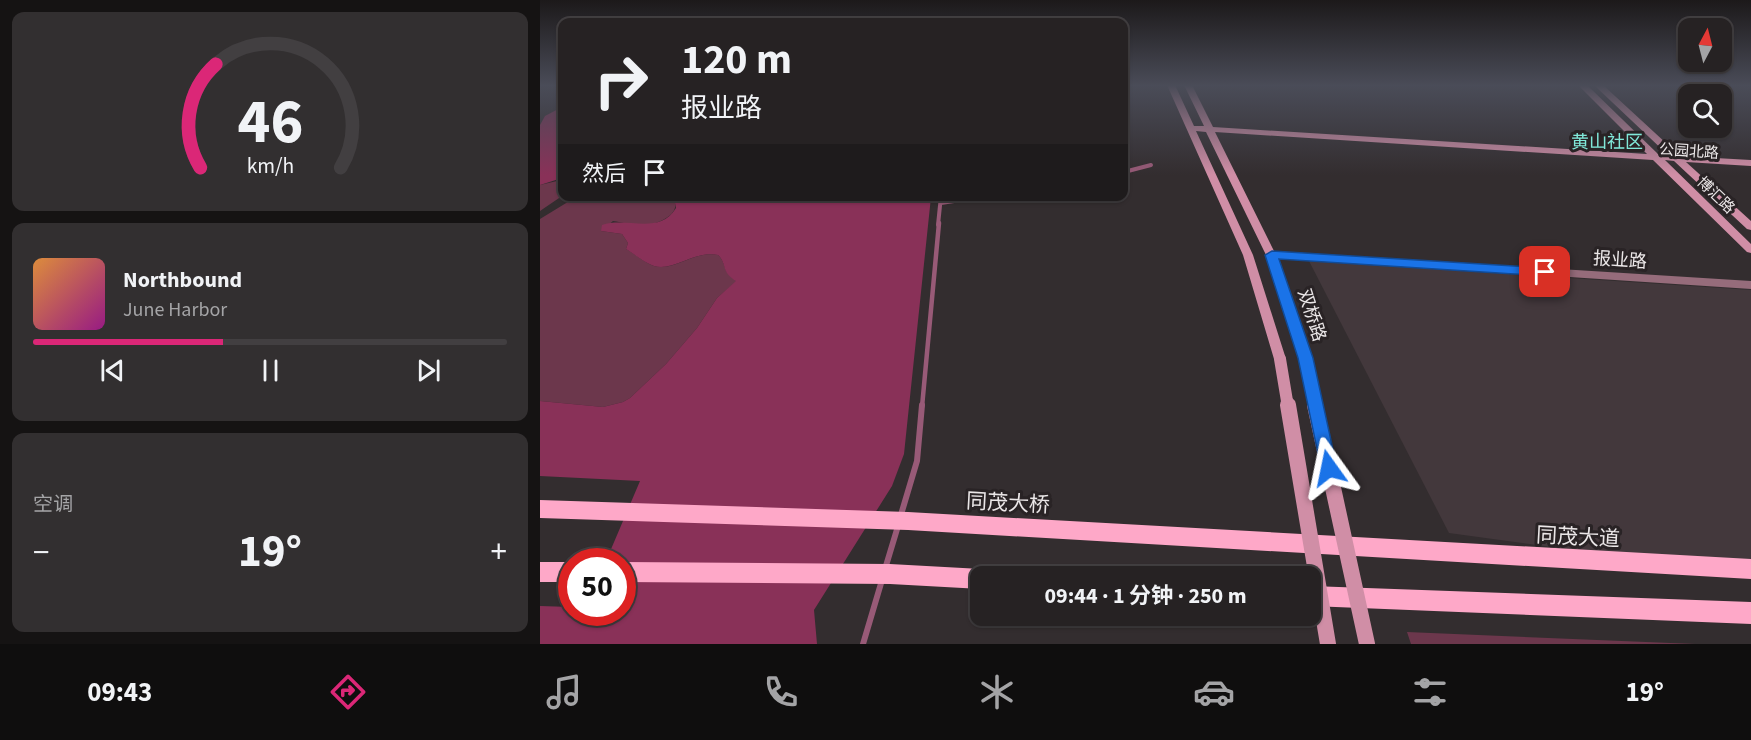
<!DOCTYPE html>
<html lang="zh">
<meta charset="utf-8">
<style>
:root{--surface:#262223;--page:#322f30;--text:#f1f3f6;--muted:#a4a4a6;--line:#423f41;--accent:#db2777}
body{margin:0;font-family:"Source Sans 3","Noto Sans SC",sans-serif;background:var(--page);color:var(--text);height:100vh;display:flex;flex-direction:column;font-size:22px;white-space:nowrap}
*{box-sizing:border-box;margin:0}
p{font-size:20px;color:var(--muted)}
.icon{flex:none;width:33px;height:33px;fill:none;stroke:currentColor;stroke-width:2;stroke-linecap:round;stroke-linejoin:round}
.map{position:relative;flex:1;overflow:hidden}
.sheet{display:flex;flex-direction:column;gap:12px;padding:12px;background:#151313;width:540px}
.sheet>*{flex:none}
.guide{position:absolute;left:18px;top:18px;width:570px;height:183px;border-radius:12px;box-shadow:0 2px 4px #0004,0 0 0 2px var(--line);background:#262223;color:var(--text);overflow:hidden}
.needle{width:39px;rotate:7deg}
.controls{position:absolute;left:1138px;top:18px;display:grid;gap:12px}
.controls a{display:grid;place-items:center;width:54px;height:54px;border-radius:12px;background:var(--surface);box-shadow:0 2px 4px #0004,0 0 0 2px var(--line);font-size:30px}
.speed{position:absolute;left:18px;top:548px;display:flex;gap:12px;font-size:30px;font-weight:700;text-align:center}
.speed>*{display:grid;place-content:center;width:78px;height:78px;border-radius:50%;background:var(--surface);box-shadow:0 2px 4px #0004,0 0 0 2px var(--line);line-height:1}
.speed .limit{border:9px solid #d22;background:#fff;color:#111}
.pin{position:absolute;display:grid;place-items:center;width:51px;height:51px;color:#fff;margin:-26px;border-radius:12px;box-shadow:0 3px 9px #0006}
.me{position:absolute;width:66px;margin:-33px;rotate:348deg;stroke-linejoin:round;filter:drop-shadow(0 0 4px #0008)}
.turn{display:flex;align-items:center;gap:21px;height:126px;padding:0 24px;font-size:27px}
.turn .icon{width:78px;height:78px;stroke-width:2.5}
.turn b{display:block;font-size:42px;line-height:51px}
.then{display:flex;align-items:center;height:57px;padding:0 24px;background:#0003;gap:12px;font-size:22px}
.big{font-size:45px;font-weight:700;line-height:1.1}
.sheet .tile{flex:1;display:flex;flex-direction:column;justify-content:center;gap:9px;min-width:0;padding:0 21px;border-radius:12px;background:var(--page)}
.sheet .dial{align-items:center;gap:0}
.dial svg{height:156px;overflow:visible;fill:none;stroke:var(--line);stroke-width:7;stroke-linecap:round;text-anchor:middle}
.dial text{fill:var(--text);stroke:none}
.song{display:flex;align-items:center;gap:18px}
.cover{width:72px;height:72px;border-radius:9px;background:linear-gradient(135deg,hsl(30 70% 55%),hsl(310 70% 35%))}
.played{height:6px;border-radius:3px;background:linear-gradient(90deg,var(--accent) 40%,var(--line) 40%)}
.keys{display:flex;justify-content:space-around;direction:ltr}
.heat{display:flex;justify-content:space-between;align-items:center;font-size:33px;direction:ltr}
.trip{position:absolute;left:430px;top:566px;width:351px;height:60px;border-radius:12px;background:var(--surface);box-shadow:0 2px 4px #0004,0 0 0 2px var(--line);font-weight:700;line-height:60px;text-align:center}
.tab-bar{display:flex;height:96px;justify-content:space-around;align-items:center;background:#0f0e0e;color:var(--muted)}
.tab-bar .icon{width:42px;height:42px}
.tab-bar .current{color:var(--accent)}
.tab-bar b{font-size:27px;color:var(--text)}
main{display:flex;flex:1;min-height:0}
.map>svg:first-child{display:block}
</style>
<main>
<section class="sheet">
<div class="tile dial"><svg viewBox="0 0 100 80">
<path d="M14 69A42 42 0 1 1 86 69"/>
<path d="M14 69A42 42 0 0 1 22 16" stroke="#db2777"/>
<text x="50" y="56" font-size="32" font-weight="700">46</text>
<text x="50" y="72" font-size="11">km/h</text>
</svg></div>
<div class="tile">
<div class="song"><i class="cover"></i><div><b>Northbound</b><p>June Harbor</p></div></div>
<div class="played"></div>
<div class="keys"><svg class="icon" aria-label="previous" viewBox="0 0 24 24"><path d="M18 5L8 12l10 7zM5 5v14"/></svg><svg class="icon" aria-label="pause" viewBox="0 0 24 24"><path d="M8 5v14M16 5v14"/></svg><svg class="icon" aria-label="next" viewBox="0 0 24 24"><path d="M6 5l10 7-10 7zM19 5v14"/></svg></div>
</div>
<div class="tile"><p>空调</p>
<div class="heat"><a>−</a><b class="big">19°</b><a>+</a></div>
</div>
</section>
<div class="map">
<svg width="1211" height="644" viewBox="0 0 1211 644">
<rect width="100%" height="100%" fill="#332d2f"/>
<!-- built -->
<path fill="#43383c" d="M 769,261 L 1211,290 L 1211,560 L 1048,552 L 909,533 Z"/>
<!-- green -->
<g fill="#6c374c">
<path d="M 22,177 L 22,196 L 0,211 L 0,185 L 17,181 Z"/>
<path d="M 36,197 L 49,200 L 81,197 L 114,203 L 135,203 C 138,217 114,225 102,226 C 93,226 82,222 73,221 L 61,231 L 82,234 L 88,243 L 86,249 C 95,254 105,263 114,266 C 134,272 154,250 178,255 C 188,265 181,272 197,281 L 177,298 L 157,328 L 126,364 L 90,398 L 83,402 L 63,407 L 0,401 L 0,219 Z"/>
<path d="M 867,632 L 1155,644 L 871,644 Z"/>
</g>
<!-- forest -->
<g fill="#893158">
<path d="M 22,107 L 22,165 L 17,169 L 22,178 L 0,185 L 0,125 L 5,116 Z"/>
<path d="M 205,196 L 391,197 L 364,454 L 352,486 L 274,610 L 277,644 L 0,644 L 0,606 L 31,607 L 32,612 L 82,612 L 82,561 L 66,561 L 100,481 L 0,476 L 0,401 L 63,407 L 83,402 L 90,398 L 126,364 L 157,328 L 177,298 L 196,281 C 180,271 188,265 178,255 C 154,250 133,272 114,266 C 105,263 94,254 86,249 L 88,243 L 82,234 L 61,231 L 62,225 C 86,216 119,236 136,208 L 135,203 L 91,202 L 81,197 L 49,200 L 36,197 L 37,197 Z"/>
</g>
<g fill="none" stroke-linecap="round" stroke-linejoin="round">
<!-- stream-far2 -->
<g stroke="#985a77" stroke-width="4">
<path d="M 584,172 L 611,165"/>
<path d="M 401,203 L 447,196"/>
<path d="M 398,225 L 401,196"/>
</g>
<!-- stream-far1 -->
<path stroke="#985a77" stroke-width="4.5" d="M 382,407 L 399,223"/>
<!-- stream -->
<g stroke="#985a77" stroke-width="6">
<path d="M 360,518 L 377,461 L 382,405"/>
<path d="M 345,569 L 358,526"/>
<path d="M 323,644 L 342,580"/>
</g>
<!-- street -->
<path fill="#966c7b" fill-rule="evenodd" d="M 731,251 L 1211,281 L 1211,289 L 727,257 L 726,255 Z"/>
<!-- secondary -->
<path fill="#d08ea6" fill-rule="evenodd" d="M 627,85 L 635,85 L 654,126 L 664,126 L 644,85 L 652,85 L 673,127 L 1107,154 L 1038,85 L 1047,85 L 1118,154 L 1128,155 L 1054,85 L 1063,85 L 1140,156 L 1211,160 L 1211,166 L 1146,162 L 1211,221 L 1211,230 L 1207,229 L 1134,161 L 1125,160 L 1211,244 L 1211,253 L 1207,252 L 1113,160 L 675,132 L 736,255 L 771,358 L 769,361 L 761,361 L 759,358 L 726,255 L 666,132 L 656,131 L 713,255 L 746,359 L 744,362 L 736,362 L 734,359 L 703,255 Z"/>
<!-- primary -->
<g fill="#fea8c8" fill-rule="evenodd">
<path d="M 0,500 L 368,512 L 1211,559 L 1211,579 L 368,530 L 0,518 Z"/>
<rect x="0" y="562" width="32" height="20"/>
<path d="M 82,562 L 350,564 L 441,569 L 448,572 L 450,576 L 441,576 L 441,589 L 350,584 L 82,582 Z"/>
<path d="M 771,586 L 1211,602 L 1211,624 L 771,606 Z"/>
</g>
<!-- secondary-bridge-far1 -->
<g stroke="#d08ea6" stroke-width="12">
<path d="M 765,358 L 776,407"/>
<path d="M 740,359 L 748,407"/>
</g>
<!-- secondary-bridge -->
<g stroke="#d08ea6" stroke-width="16">
<path d="M 748,405 L 788,644"/>
<path d="M 775,405 L 827,644"/>
</g>
</g>
<!-- sky -->
<linearGradient id="sky" x2="0" y2="1"><stop stop-color="#1c191a"/><stop offset="0.49" stop-color="#4a4c58"/><stop offset="1" stop-color="#4a4c58" stop-opacity="0"/></linearGradient>
<rect width="1211" height="175" fill="url(#sky)"/>
<!-- route -->
<path fill="#1a73e8" stroke="#114b97" stroke-width="1.5" d="M 732,251 L 1005,268 L 1012,272 L 1005,276 L 739,259 L 773,358 L 797,468 L 795,473 L 789,475 L 783,473 L 781,468 L 758,358 L 725,255 Z"/>
<g text-anchor="middle" stroke-width="6" stroke-linejoin="round" paint-order="stroke">
<!-- far-street labels -->
<g font-size="15" fill="#ebe7e8" stroke="#292325">
<text transform="translate(1149 151) rotate(4)" y="5">公园北路</text>
<text transform="translate(1176 195) rotate(44)" y="5">博汇路</text>
</g>
<!-- far-quarter labels -->
<g font-size="18" fill="#81e8d9" stroke="#292325">
<text x="1067" y="148">黄山社区</text>
</g>
<!-- street labels -->
<g font-size="18" fill="#ebe7e8" stroke="#292325">
<text transform="translate(1080 260) rotate(4)" y="6">报业路</text>
<text transform="translate(772 315) rotate(72)" y="6">双桥路</text>
</g>
<!-- near-street labels -->
<g font-size="21" fill="#ebe7e8" stroke="#292325">
<text transform="translate(468 503) rotate(3)" y="7">同茂大桥</text>
<text transform="translate(1038 537) rotate(3)" y="7">同茂大道</text>
</g>
</g>
</svg>
<div class="controls">
<a><svg class="needle" viewBox="-14 -14 28 28"><path d="M0-13l5 13h-10z" fill="#e53935"/><path d="M0 13l5-13h-10z" fill="#a4a4a6"/></svg></a>
<a><svg class="icon" aria-label="search" viewBox="0 0 24 24"><circle cx="10" cy="10" r="6"/><path d="M15 15l6 6"/></svg></a>
</div>
<div class="speed"><div class="limit">50</div></div>
<div class="pin" style="left:1005px;top:272px;background:#d93025"><svg class="icon" aria-label="arrive" viewBox="0 0 24 24"><path d="M6 21V4h12l-3 4 3 4H6"/></svg></div>
<svg class="me" style="left:789px;top:468px" viewBox="-20 -20 40 40"><path d="M0-17L14 15 0 8-14 15z" fill="#1a73e8" stroke="#fff" stroke-width="4"/></svg>
<div class="trip">09:44 · 1 分钟 · 250 m</div>
<div class="guide">
<div class="turn"><svg class="icon" aria-label="right" viewBox="0 0 24 24"><path d="M7 20v-9h11M14 6l5 5-5 5"/></svg><div><b>120 m</b>报业路</div></div>
<div class="then">然后<svg class="icon" aria-label="arrive" viewBox="0 0 24 24"><path d="M6 21V4h12l-3 4 3 4H6"/></svg></div>
</div>
</div>
</main>
<nav class="tab-bar">
<b>09:43</b>
<svg class="icon current" aria-label="directions" viewBox="0 0 24 24"><path d="M12 3l9 9-9 9-9-9zM9 14v-3h6M13 9l2 2-2 2"/></svg>
<svg class="icon" aria-label="music" viewBox="0 0 24 24"><path d="M9 18V5l10-2v13"/><circle cx="6" cy="18" r="3"/><circle cx="16" cy="16" r="3"/></svg>
<svg class="icon" aria-label="phone" viewBox="0 0 24 24"><path d="M5 4h4l2 5-3 2q2 4 5 5l2-3 5 2v4C11 20 4 13 5 4z"/></svg>
<svg class="icon" aria-label="climate" viewBox="0 0 24 24"><path d="M12 3v18M4 7l16 10M4 17L20 7"/></svg>
<svg class="icon" aria-label="car" viewBox="0 0 24 24"><path d="M5 17H2v-5l4-1 3-4h7l3 4 3 1v5h-3M9 17h6M6 11h13"/><circle cx="7" cy="17" r="2"/><circle cx="17" cy="17" r="2"/></svg>
<svg class="icon" aria-label="filters" viewBox="0 0 24 24"><path d="M4 7h16M4 17h16"/><circle cx="9" cy="7" r="2"/><circle cx="15" cy="17" r="2"/></svg>
<b>19°</b>
</nav>
